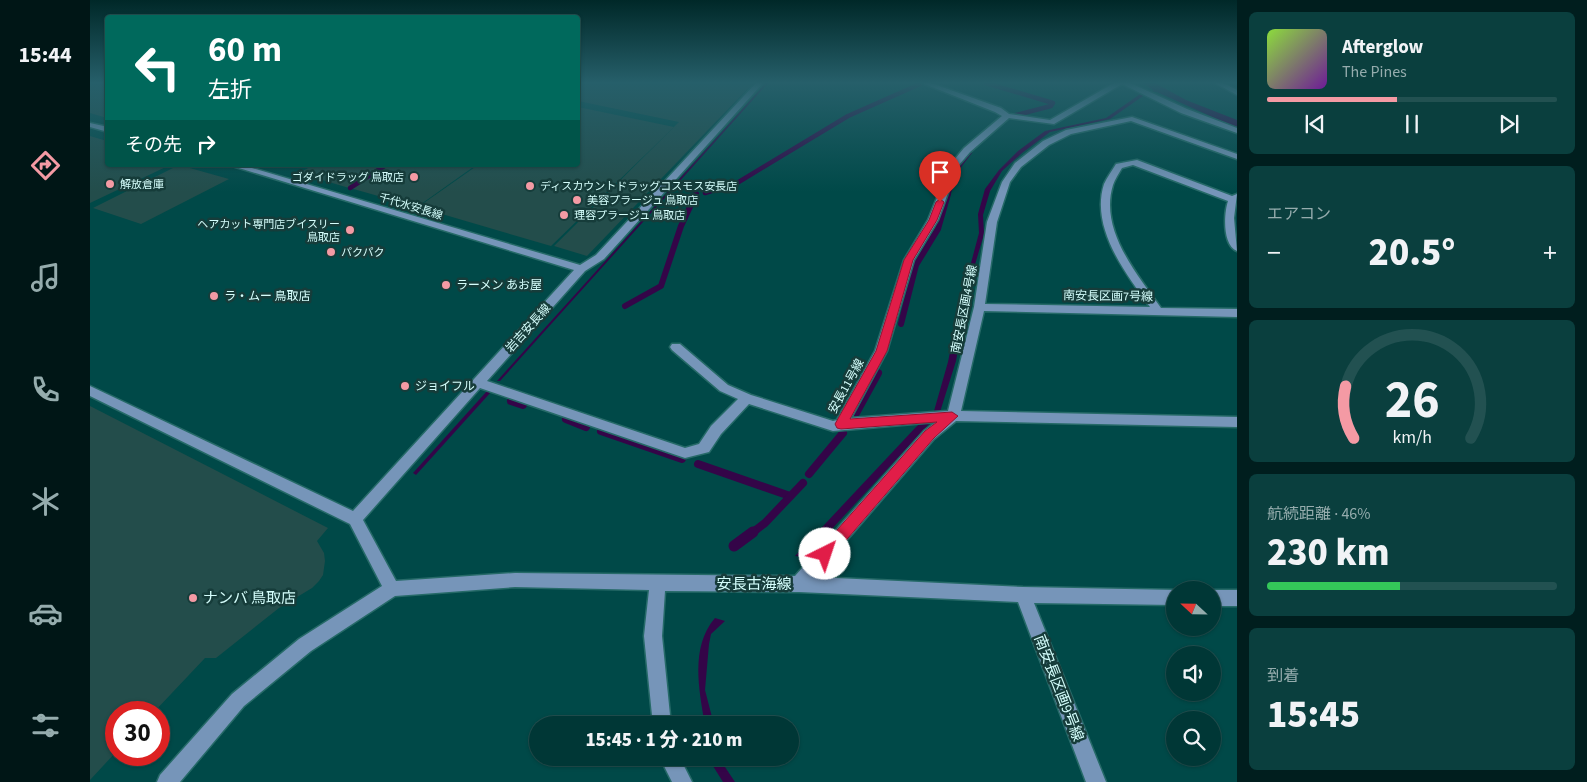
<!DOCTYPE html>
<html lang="ja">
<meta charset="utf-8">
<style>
:root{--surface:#003736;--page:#0a3f3e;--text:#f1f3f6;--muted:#95acad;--line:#225151;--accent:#f49aa4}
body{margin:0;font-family:"Source Sans 3","Noto Sans JP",sans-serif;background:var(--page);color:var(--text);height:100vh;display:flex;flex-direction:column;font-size:19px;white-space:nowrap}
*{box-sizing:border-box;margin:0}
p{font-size:16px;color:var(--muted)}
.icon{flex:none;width:28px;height:28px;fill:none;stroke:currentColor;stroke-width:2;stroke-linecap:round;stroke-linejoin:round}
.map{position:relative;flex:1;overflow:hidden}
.sheet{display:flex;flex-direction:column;gap:12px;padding:12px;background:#001e1e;width:350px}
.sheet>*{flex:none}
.hud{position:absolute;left:15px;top:15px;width:475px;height:152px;border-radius:5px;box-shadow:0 1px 4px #0004,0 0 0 1px var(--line);background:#00695c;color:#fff;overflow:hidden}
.needle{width:32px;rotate:292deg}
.tools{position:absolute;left:1076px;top:581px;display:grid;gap:10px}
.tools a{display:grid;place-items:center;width:55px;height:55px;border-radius:50%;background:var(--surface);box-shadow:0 1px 4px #0004,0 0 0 1px var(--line);font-size:25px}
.speed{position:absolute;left:15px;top:701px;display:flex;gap:10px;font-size:25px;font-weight:700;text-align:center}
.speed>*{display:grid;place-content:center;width:65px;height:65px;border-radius:50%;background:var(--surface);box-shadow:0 1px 4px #0004,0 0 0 1px var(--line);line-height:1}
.speed .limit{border:8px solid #d22;background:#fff;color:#111}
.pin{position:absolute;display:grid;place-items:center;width:42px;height:42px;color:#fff;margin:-51px -21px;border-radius:50% 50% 50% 0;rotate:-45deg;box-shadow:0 0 5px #0007}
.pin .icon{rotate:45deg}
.me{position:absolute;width:55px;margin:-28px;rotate:41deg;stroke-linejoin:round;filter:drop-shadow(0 0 4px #0008)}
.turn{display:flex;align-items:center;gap:18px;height:105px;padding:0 20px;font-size:22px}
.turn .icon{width:65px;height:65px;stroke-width:2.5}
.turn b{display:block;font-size:35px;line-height:42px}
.then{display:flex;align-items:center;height:48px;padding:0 20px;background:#0003;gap:10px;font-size:19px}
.big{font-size:38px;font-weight:800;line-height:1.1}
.sheet .card{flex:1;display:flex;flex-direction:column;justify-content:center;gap:8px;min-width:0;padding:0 18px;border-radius:8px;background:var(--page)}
.sheet .dial{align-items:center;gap:0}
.dial svg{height:130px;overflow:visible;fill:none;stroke:var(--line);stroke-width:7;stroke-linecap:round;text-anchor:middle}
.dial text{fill:var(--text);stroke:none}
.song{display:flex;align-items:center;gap:15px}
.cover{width:60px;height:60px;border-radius:8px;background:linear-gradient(135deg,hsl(90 70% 55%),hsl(280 70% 35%))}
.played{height:5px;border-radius:2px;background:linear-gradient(90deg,var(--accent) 45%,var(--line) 45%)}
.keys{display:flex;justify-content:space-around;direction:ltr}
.heat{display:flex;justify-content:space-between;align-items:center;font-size:28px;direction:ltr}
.charge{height:8px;border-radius:4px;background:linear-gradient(90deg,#34c759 46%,var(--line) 0)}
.trip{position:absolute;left:439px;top:716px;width:270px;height:50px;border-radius:25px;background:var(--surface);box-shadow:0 1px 4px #0004,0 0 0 1px var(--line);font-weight:800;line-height:50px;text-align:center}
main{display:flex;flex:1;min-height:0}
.tab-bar{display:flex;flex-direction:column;width:90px;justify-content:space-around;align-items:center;background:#001616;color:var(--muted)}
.tab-bar .icon{width:35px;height:35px}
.tab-bar .selected{color:var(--accent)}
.tab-bar b{font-size:22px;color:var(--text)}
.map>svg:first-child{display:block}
</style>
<main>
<nav class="tab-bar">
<b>15:44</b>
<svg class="icon selected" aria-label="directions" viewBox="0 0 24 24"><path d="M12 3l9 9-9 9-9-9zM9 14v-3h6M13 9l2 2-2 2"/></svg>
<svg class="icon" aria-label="music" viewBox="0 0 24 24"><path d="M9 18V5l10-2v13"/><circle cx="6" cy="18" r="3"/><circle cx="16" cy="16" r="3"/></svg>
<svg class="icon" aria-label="phone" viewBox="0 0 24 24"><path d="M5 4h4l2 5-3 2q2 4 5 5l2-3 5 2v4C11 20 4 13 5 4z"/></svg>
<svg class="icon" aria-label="climate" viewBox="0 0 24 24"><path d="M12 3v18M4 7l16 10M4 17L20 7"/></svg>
<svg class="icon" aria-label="car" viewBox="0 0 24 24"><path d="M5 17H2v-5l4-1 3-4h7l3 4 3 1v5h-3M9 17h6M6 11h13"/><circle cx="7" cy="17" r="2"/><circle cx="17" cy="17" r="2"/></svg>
<svg class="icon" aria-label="filters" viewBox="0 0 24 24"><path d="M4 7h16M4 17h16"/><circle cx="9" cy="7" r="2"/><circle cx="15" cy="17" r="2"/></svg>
</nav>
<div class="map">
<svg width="1147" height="782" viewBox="0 0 1147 782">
<rect width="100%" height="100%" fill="#004948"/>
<!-- built -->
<g fill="#234d4b">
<path d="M 0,83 L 17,83 L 17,118 L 0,113 Z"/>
<path d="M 488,83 L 663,83 L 497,256 L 464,246 L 589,122 L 488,101 Z"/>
<path d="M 488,107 L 584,127 L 461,246 L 328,207 L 388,165 L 488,165 Z"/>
<path d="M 0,136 L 17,141 L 18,165 L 80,165 L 0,203 Z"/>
<path d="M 89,165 L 139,179 L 51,224 L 3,208 Z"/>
<path d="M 224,165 L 296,165 L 259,188 L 209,173 Z"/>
<path d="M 297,165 L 386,165 L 327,207 L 260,188 Z"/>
<path d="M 0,406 L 238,528 L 227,541 L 234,553 L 235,561 L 233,575 L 229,581 L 222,588 L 189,608 L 126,658 L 115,658 L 64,712 L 26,712 L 26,752 L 0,780 Z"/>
</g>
<!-- water -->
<g fill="#340548">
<path d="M 676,83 L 678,83 L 410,381 L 407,381 Z"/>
<path d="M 1053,83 L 1065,83 L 1096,100 L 1147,120 L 1147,128 L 1067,92 L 1060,91 L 1064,91 Z"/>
<path d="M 1053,92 L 1056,94 L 1020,119 L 960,132 L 932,153 L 912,171 L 900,191 L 893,215 L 894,234 L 881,278 L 866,361 L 850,412 L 716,557 L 705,556 L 826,427 L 844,411 L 858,362 L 868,312 L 889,233 L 888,214 L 895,189 L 909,170 L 928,151 L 955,131 L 1016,118 Z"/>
<path d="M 397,391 L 401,392 L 326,475 L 323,473 Z"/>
<path d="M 625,618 L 635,621 L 621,634 L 619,644 L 615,690 L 624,725 L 615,725 C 609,690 600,647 625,618 Z"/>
<path d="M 622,758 L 632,758 L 633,764 L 645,782 L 633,782 L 623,766 Z"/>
</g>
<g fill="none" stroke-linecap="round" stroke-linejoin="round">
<!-- stream-far3 -->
<g stroke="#340548" stroke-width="4.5">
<path d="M 896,83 L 963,103 L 961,106 L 926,115"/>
<path d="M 260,188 L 296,165"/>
<path d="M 615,193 L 647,183 L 758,116 L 830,84"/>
<path d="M 858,195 L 867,169 L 880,152"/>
</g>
<!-- stream-far2 -->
<g stroke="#340548" stroke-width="6">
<path d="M 535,306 L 571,286 L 591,226 L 606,194"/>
<path d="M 811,324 L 826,265 L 848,229 L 858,194"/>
</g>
<!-- stream-far1 -->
<g stroke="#340548" stroke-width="8">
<path d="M 421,401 L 433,405"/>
<path d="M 766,413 L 788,373"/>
<path d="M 476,419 L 496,427"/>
<path d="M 511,431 L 592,459"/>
<path d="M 608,464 L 700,496"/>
<path d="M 719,474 L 753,433"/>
<path d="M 662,533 L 675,523 L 713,483"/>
</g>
<!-- stream -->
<path stroke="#340548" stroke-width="11" d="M 644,546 L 663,532"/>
<defs>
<g id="minor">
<path d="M 666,83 L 673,83 L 514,259 L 495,271 L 397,381 L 595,448 L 609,444 L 621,426 L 648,399 L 630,391 L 582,350 L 580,347 L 582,344 L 590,344 L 638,385 L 661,395 L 743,421 L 747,420 L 785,351 L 814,260 L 838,220 L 860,165 L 874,148 L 912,116 L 905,112 L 832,83 L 841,83 L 911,108 L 919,114 L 960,120 L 1024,83 L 1040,83 L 1097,109 L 1147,128 L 1147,133 L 1091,113 L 1032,84 L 964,124 L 919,118 L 880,152 L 868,166 L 848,220 L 824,260 L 797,351 L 761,418 L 858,411 L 884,307 L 897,222 L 912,182 L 925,163 L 953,141 L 976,130 L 1042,117 L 1147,154 L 1147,159 L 1041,121 L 981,134 L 959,145 L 931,167 L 920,182 L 907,222 L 895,304 L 1060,307 C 1036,274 1000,228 1014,184 C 1017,177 1022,171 1026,164 L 1047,160 L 1142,196 L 1147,194 L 1144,218 L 1147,251 C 1132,245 1134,213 1138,201 L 1043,165 L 1032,168 C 1029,173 1025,179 1023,185 C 1009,230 1047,274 1071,308 L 1147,309 L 1147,317 L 894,311 L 871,411 L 1147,417 L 1147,427 L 866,421 L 844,439 L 725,577 L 933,587 L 1087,590 L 1085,590 L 1085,605 L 944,603 L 1016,782 L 996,782 L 928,602 L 709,592 L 575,591 L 572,636 L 581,725 L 563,725 L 554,636 L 559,590 L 425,587 L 305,596 L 221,651 L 154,706 L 90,782 L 67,782 L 70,775 L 142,694 L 209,639 L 292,586 L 260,524 L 0,396 L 0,386 L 263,511 L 484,270 L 139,165 L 152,165 L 490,265 L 506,255 ZM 390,388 L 595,458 L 619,452 L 631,434 L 659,404 L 743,431 L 846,422 L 834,431 L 705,576 L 425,573 L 306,581 L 273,520 Z"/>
<path d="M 1125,83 L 1133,83 L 1147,90 L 1147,95 Z"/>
<path d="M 0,123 L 18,127 L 18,132 L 0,127 Z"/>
<rect x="1122" y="590" width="25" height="16"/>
<path d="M 570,758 L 590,758 L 602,782 L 582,782 Z"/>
</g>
</defs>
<!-- minor casing -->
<use href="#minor" stroke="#266a68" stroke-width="3"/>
<!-- minor -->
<use href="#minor" fill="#7695b9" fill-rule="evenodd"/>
</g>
<!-- sky -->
<linearGradient id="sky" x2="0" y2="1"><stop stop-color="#002828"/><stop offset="0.43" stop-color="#265f6a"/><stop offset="1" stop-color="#265f6a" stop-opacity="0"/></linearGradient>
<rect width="1147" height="192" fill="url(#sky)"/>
<!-- route -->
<path fill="#e11d48" stroke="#92132f" d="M 850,199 L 854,202 L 847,220 L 823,260 L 797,351 L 760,419 L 862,412 L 868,416 L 844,438 L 740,559 L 735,560 L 730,559 L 728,554 L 730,549 L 835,431 L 847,422 L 751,429 L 747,428 L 745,424 L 786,351 L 814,260 L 839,220 L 846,202 Z"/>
<!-- markers -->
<g fill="#f49aa4" stroke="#163c3a" stroke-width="2">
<circle cx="324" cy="177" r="5"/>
<circle cx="20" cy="184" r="5"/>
<circle cx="440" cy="186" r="5"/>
<circle cx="487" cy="200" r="5"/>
<circle cx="474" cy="215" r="5"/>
<circle cx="260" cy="230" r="5"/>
<circle cx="241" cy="252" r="5"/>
<circle cx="356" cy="285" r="5"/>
<circle cx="124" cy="296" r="5"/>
<circle cx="315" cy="386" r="5"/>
<circle cx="103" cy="598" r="5"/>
</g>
<g text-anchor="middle" stroke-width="5" stroke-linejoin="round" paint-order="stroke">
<!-- far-poi labels -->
<g font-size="11" fill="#d5fefc" stroke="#163c3a" text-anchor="start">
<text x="314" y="181" text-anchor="end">ゴダイドラッグ 鳥取店</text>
<text x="30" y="188">解放倉庫</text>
<text x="450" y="190">ディスカウントドラッグコスモス安長店</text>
<text x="497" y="204">美容プラージュ 鳥取店</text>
<text x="484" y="219">理容プラージュ 鳥取店</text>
<text x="250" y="228" text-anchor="end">ヘアカット専門店ブイスリー<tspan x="250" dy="13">鳥取店</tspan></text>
<text x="251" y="256">パクパク</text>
</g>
<!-- far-street labels -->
<g font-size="11" fill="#d5fefc" stroke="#163c3a">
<text transform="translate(321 206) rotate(17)" y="4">千代水安長線</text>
</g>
<!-- poi labels -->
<g font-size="12" fill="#d5fefc" stroke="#163c3a" text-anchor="start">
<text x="366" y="289">ラーメン あお屋</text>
<text x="134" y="300">ラ・ムー 鳥取店</text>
<text x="325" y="390">ジョイフル</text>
</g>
<!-- street labels -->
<g font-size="12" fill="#d5fefc" stroke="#163c3a">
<text transform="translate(1018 296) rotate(1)" y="4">南安長区画7号線</text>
<text transform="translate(874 309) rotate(-79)" y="4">南安長区画4号線</text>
<text transform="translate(438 328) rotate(-48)" y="4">岩吉安長線</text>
<text transform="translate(756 386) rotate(-61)" y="4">安長11号線</text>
</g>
<!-- near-street labels -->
<g font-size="15" fill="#d5fefc" stroke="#163c3a">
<text x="664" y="589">安長古海線</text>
<text transform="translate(969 688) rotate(69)" y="5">南安長区画9号線</text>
</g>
<!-- near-poi labels -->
<g font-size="15" fill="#d5fefc" stroke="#163c3a" text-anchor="start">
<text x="113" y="603">ナンバ 鳥取店</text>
</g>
</g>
</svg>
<div class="tools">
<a><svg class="needle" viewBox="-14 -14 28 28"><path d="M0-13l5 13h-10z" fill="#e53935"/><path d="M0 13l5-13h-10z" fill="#95acad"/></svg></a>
<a><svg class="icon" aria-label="sound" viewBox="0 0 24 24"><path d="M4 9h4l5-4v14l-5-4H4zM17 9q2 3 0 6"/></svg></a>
<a><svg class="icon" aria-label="search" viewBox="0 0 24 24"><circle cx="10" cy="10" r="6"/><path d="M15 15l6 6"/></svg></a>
</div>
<div class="speed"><div class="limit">30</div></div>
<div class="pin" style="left:850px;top:202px;background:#d93025"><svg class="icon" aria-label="arrive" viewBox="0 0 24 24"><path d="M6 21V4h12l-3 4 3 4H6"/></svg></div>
<svg class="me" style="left:735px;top:554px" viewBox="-20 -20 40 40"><circle r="19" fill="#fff"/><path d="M0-13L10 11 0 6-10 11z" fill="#e11d48"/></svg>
<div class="trip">15:45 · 1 分 · 210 m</div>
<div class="hud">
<div class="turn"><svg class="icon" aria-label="left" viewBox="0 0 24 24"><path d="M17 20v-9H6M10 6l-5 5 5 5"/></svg><div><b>60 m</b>左折</div></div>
<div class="then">その先<svg class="icon" aria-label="right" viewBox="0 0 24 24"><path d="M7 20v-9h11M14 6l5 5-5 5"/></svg></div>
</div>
</div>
<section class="sheet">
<div class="card">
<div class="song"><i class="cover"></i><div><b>Afterglow</b><p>The Pines</p></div></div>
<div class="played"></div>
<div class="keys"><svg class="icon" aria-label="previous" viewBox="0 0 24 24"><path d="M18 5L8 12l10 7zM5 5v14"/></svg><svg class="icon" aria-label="pause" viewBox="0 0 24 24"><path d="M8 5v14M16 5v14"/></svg><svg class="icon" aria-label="next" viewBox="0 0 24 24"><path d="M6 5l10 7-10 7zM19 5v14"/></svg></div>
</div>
<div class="card"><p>エアコン</p>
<div class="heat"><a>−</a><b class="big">20.5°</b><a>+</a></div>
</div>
<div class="card dial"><svg viewBox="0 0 100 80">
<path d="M14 69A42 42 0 1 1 86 69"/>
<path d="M14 69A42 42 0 0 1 9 37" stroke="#f49aa4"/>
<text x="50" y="56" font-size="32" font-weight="700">26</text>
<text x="50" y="72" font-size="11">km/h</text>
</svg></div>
<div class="card"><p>航続距離 · 46%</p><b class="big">230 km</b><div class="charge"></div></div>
<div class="card"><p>到着</p><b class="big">15:45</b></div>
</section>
</main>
